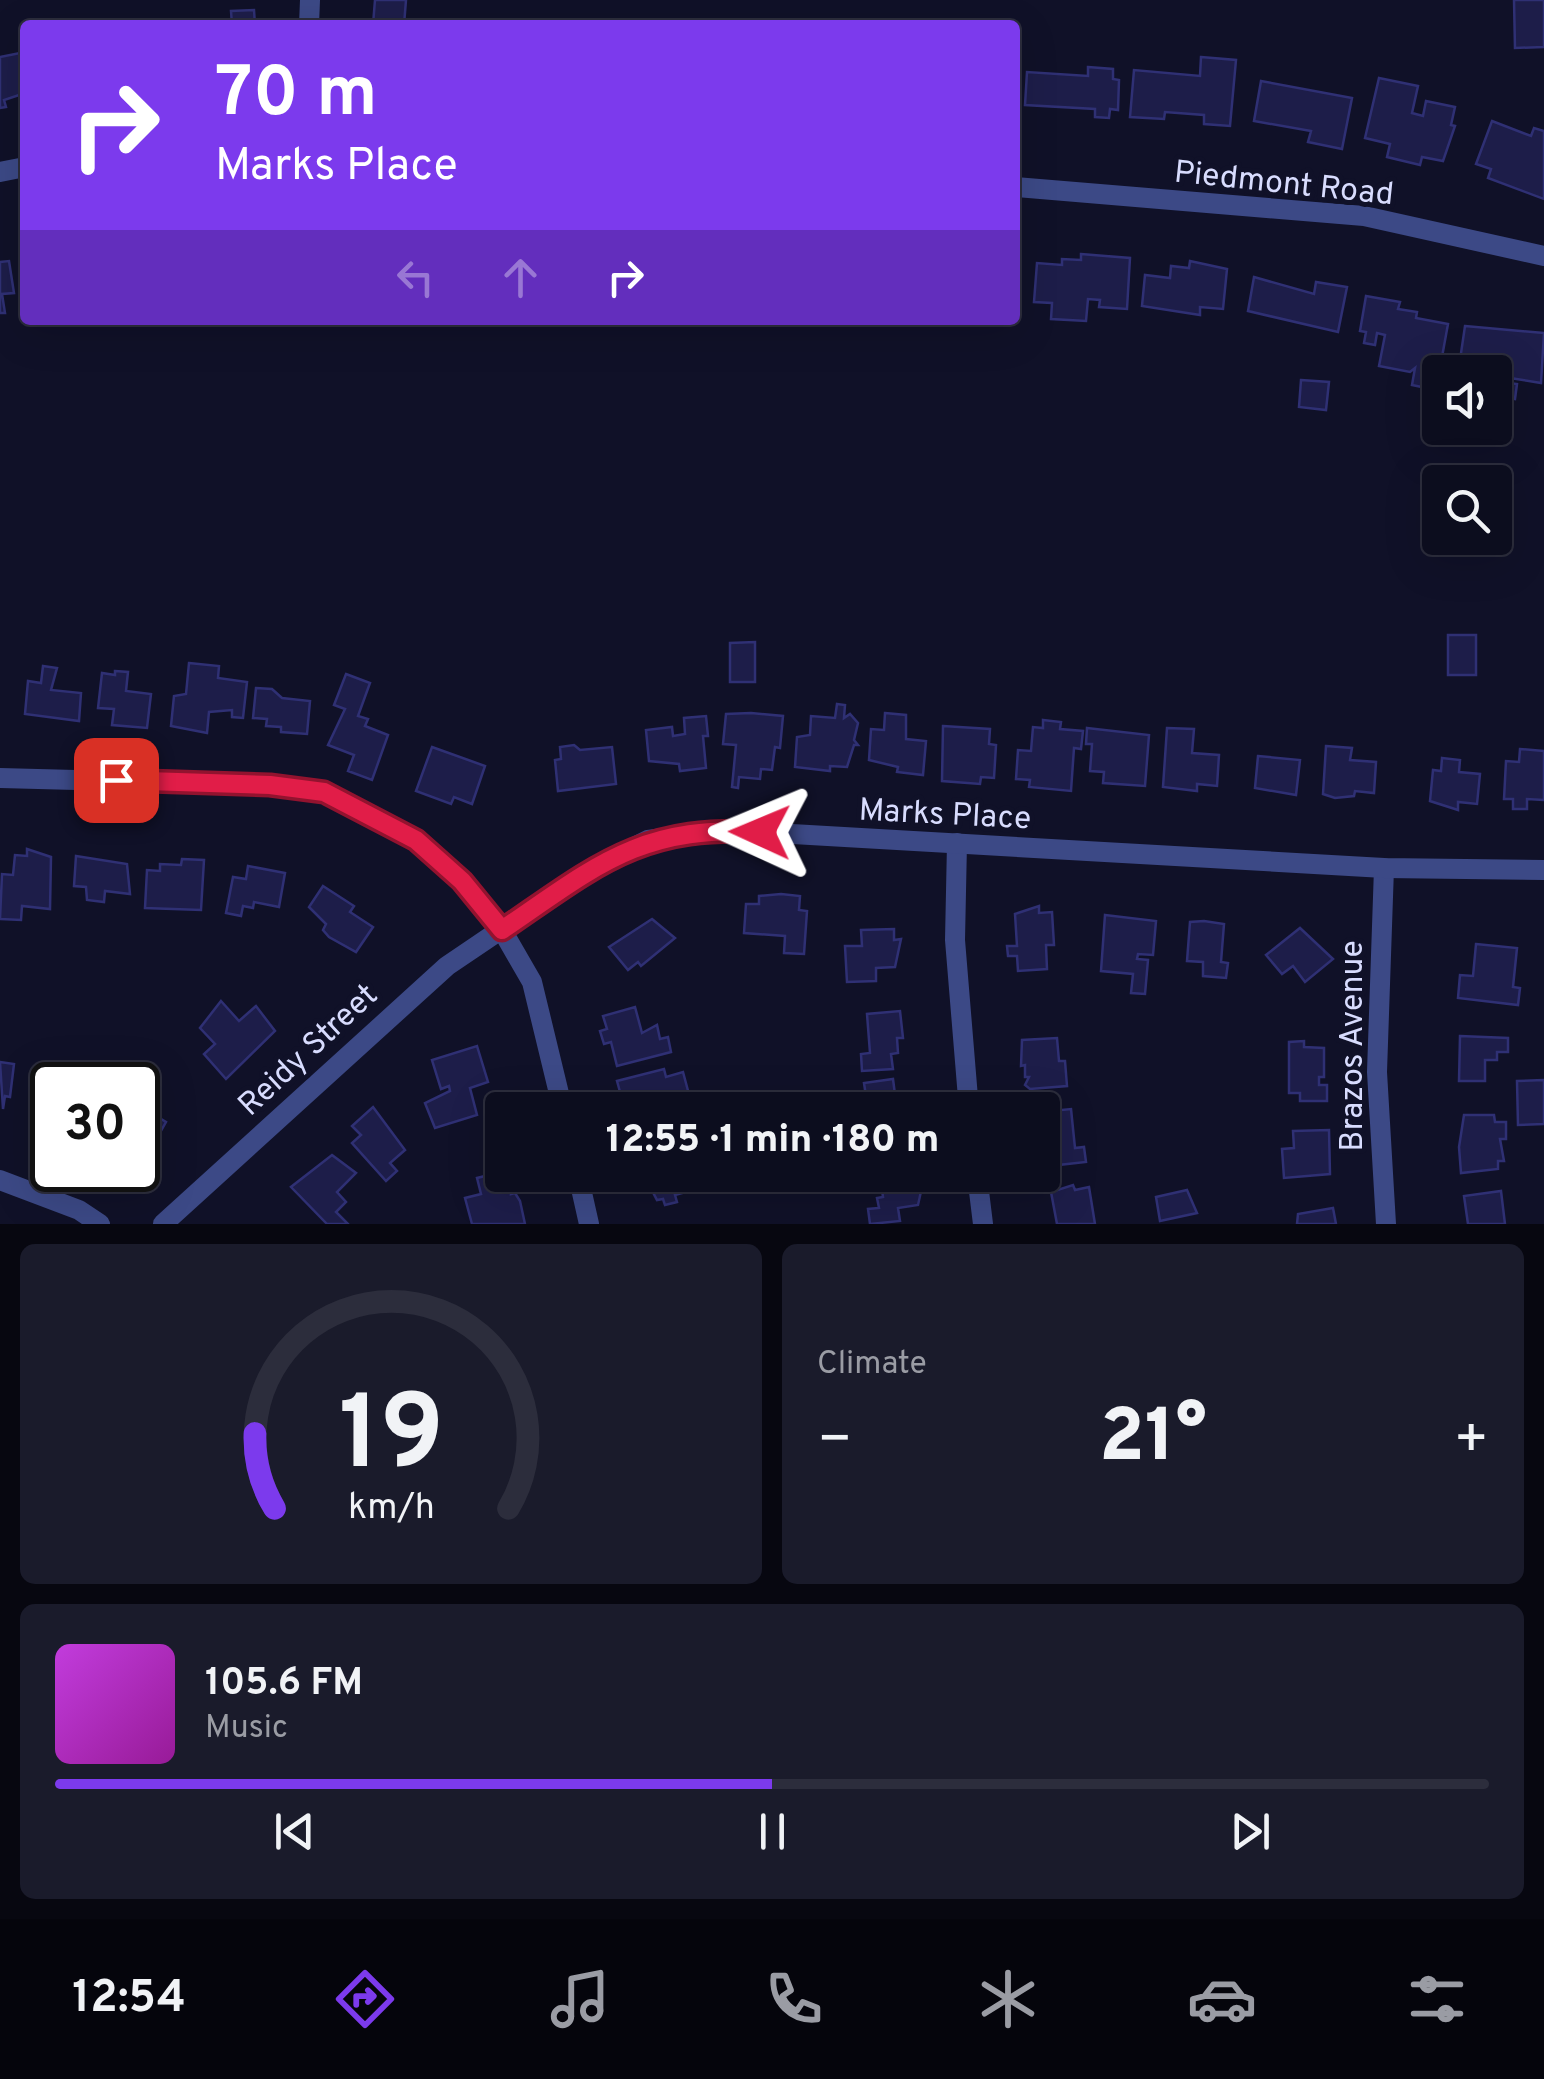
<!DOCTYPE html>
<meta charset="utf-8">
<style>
:root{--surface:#0c0d1e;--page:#1a1b2b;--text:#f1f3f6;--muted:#9a9ca4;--line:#2c2d3c;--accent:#7c3aed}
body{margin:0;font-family:Overpass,sans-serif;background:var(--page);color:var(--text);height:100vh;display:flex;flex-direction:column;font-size:38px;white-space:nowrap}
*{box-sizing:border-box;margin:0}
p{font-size:32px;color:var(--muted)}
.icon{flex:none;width:55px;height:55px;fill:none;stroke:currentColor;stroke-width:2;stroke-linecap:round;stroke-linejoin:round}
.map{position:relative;height:1224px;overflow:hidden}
.sheet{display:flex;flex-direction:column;gap:20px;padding:20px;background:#070710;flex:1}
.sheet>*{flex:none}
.banner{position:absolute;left:20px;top:20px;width:1000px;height:305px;border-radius:10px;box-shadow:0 10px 40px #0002,0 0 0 2px var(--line);background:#7c3aed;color:#fff;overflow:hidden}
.buttons{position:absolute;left:1422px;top:355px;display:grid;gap:20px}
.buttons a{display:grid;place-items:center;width:90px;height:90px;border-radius:10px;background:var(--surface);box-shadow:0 10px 40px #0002,0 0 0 2px var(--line);font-size:50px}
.speed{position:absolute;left:30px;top:1062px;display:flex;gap:20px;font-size:50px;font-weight:700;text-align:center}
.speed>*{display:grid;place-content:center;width:130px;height:130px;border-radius:50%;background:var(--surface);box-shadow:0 10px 40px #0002,0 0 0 2px var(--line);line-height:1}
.speed .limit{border:5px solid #111;border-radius:15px;background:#fff;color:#111}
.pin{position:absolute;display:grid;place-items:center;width:85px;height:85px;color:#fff;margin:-42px;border-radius:20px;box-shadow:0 5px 15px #0006}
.me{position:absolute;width:110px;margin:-55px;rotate:271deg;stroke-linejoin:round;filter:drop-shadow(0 0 8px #0008)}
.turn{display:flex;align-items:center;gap:35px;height:210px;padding:0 30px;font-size:45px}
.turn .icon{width:130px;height:130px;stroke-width:2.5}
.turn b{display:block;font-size:70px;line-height:85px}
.lanes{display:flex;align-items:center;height:95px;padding:0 30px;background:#0003;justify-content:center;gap:50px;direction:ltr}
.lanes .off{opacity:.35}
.big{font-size:75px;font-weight:800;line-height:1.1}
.sheet .tile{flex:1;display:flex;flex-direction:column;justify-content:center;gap:15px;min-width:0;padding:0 35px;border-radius:15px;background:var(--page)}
.sheet .dial{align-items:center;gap:0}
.dial svg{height:260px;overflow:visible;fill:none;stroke:var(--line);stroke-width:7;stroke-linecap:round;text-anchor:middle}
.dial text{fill:var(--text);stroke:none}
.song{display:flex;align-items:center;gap:30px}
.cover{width:120px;height:120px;border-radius:15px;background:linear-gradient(135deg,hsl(290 70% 55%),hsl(300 70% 35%))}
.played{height:10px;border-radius:5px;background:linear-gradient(90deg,var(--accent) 50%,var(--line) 50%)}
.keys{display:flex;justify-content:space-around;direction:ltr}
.heat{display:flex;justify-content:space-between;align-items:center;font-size:55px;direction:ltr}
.sheet .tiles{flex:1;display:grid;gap:20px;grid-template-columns:1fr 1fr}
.tile:last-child{grid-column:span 2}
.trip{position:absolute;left:485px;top:1092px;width:575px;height:100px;border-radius:10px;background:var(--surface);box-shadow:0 10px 40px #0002,0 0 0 2px var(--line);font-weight:800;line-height:100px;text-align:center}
.menu{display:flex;height:160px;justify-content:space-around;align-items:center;background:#05050c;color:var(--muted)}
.menu .icon{width:70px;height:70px}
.menu .active{color:var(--accent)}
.menu b{font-size:45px;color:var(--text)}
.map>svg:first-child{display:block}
</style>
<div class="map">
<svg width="1544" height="1224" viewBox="0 0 1544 1224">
<rect width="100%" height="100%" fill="#101128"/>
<!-- building -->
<g fill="#1d1d49" stroke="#2f3074" stroke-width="2.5">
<path d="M 375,0 L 406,0 L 404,25 L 373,25 Z"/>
<path d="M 1514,0 L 1544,0 L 1544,47 L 1515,48 Z"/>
<path d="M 254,10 L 255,25 L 232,25 L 231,11 Z"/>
<path d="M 25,52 L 25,93 L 4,100 L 6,107 L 0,108 L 0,57 Z"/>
<path d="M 1201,57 L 1236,60 L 1230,126 L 1204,124 L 1204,115 L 1165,112 L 1164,119 L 1130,117 L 1134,70 L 1200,76 Z"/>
<path d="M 1088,67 L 1113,69 L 1113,79 L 1119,80 L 1118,110 L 1110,109 L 1109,118 L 1095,117 L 1095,109 L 1025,105 L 1027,72 L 1088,76 Z"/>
<path d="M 1379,78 L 1418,86 L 1412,113 L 1423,116 L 1426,101 L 1455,107 L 1451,125 L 1455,126 L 1443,161 L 1422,157 L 1420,165 L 1387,157 L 1390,144 L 1365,138 Z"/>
<path d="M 1261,81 L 1352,98 L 1342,149 L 1308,142 L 1311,131 L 1254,121 Z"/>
<path d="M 1492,121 L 1531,136 L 1534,128 L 1544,131 L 1544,199 L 1488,178 L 1491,169 L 1476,164 Z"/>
<path d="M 1081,254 L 1130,258 L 1127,309 L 1099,307 L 1100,300 L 1088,299 L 1086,321 L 1051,319 L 1052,303 L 1034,302 L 1037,263 L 1062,265 L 1062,259 L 1081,260 Z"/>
<path d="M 9,261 L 14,293 L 2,294 L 5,313 L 0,313 L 0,262 Z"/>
<path d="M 1190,261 L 1227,269 L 1223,309 L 1200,307 L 1200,315 L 1142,306 L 1145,275 L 1170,278 L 1171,266 L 1189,268 Z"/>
<path d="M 1254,277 L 1314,294 L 1316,282 L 1347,287 L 1338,332 L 1248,311 Z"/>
<path d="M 1366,296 L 1400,302 L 1398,309 L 1417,312 L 1416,318 L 1448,324 L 1436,390 L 1412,385 L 1415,368 L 1410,372 L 1379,366 L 1385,335 L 1377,333 L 1375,345 L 1364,343 L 1366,332 L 1360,331 Z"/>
<path d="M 1465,326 L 1544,333 L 1541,383 L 1510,378 L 1509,383 L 1517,384 L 1515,399 L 1495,396 L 1495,372 L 1480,372 L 1481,363 L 1460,360 Z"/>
<path d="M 1301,380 L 1329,382 L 1326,410 L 1299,407 Z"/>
<rect x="1448" y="635" width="28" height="40"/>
<path d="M 755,642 L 755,682 L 730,682 L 730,643 Z"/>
<path d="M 189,663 L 219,666 L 218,678 L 247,682 L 243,718 L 232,717 L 232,710 L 209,712 L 207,733 L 171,726 L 174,696 L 186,694 Z"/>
<path d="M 43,666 L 57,668 L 51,690 L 81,693 L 79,721 L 25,714 L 28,681 L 41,683 Z"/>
<path d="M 115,671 L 128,672 L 126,691 L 151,694 L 147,728 L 112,725 L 114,709 L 98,708 L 102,673 L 115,675 Z"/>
<path d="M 346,674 L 370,683 L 358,716 L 368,719 L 365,726 L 388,735 L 372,780 L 348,771 L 354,755 L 328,745 L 345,709 L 334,705 Z"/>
<path d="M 256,688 L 272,689 L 282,698 L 310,701 L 307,734 L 281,732 L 281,727 L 266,726 L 267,719 L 253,718 Z"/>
<path d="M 837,704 L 845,705 L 844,718 L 850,714 L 858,723 L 854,740 L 858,745 L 854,745 L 847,767 L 830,766 L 830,771 L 795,767 L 797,737 L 810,735 L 811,716 L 835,718 Z"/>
<path d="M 751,713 L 783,716 L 780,748 L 775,747 L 772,770 L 761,769 L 760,779 L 739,777 L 738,788 L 732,787 L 736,745 L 723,744 L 726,714 Z"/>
<path d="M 885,713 L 906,715 L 906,739 L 926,741 L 923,775 L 897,772 L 898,767 L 869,760 L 871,729 L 884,730 Z"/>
<path d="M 706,716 L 708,736 L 703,736 L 706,768 L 680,771 L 679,764 L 649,761 L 646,730 L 672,727 L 673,736 L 685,734 L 684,718 Z"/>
<path d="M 1043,720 L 1061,722 L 1060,729 L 1083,731 L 1081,749 L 1074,748 L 1071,791 L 1029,787 L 1030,780 L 1016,779 L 1018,750 L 1031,751 L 1033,727 L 1043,728 Z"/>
<path d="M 943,726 L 990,729 L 989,744 L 996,745 L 994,778 L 981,777 L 980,784 L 942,781 Z"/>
<path d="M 1087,728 L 1149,735 L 1145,786 L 1103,783 L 1104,772 L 1090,771 L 1092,744 L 1086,744 Z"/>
<path d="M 1167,728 L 1194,729 L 1192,753 L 1219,755 L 1217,786 L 1197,784 L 1197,791 L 1163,787 Z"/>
<path d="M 574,745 L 580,750 L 612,747 L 616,784 L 558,791 L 555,760 L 561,759 L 560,747 Z"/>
<path d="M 1326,746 L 1352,748 L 1350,760 L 1376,762 L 1374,793 L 1355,791 L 1354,796 L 1335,798 L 1323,794 Z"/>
<path d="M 432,747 L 485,766 L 472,804 L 454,797 L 451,804 L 416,791 Z"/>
<path d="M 1520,749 L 1544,751 L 1544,800 L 1527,799 L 1527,809 L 1513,809 L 1513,799 L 1504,799 L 1506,761 L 1519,762 Z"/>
<path d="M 1258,756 L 1300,760 L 1296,795 L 1255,788 Z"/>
<path d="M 1442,758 L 1460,760 L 1459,772 L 1480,774 L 1477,804 L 1458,802 L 1458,810 L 1430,801 L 1433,770 L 1441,771 Z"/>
<path d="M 27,849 L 51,857 L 50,909 L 22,906 L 21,920 L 0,919 L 2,874 L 13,875 L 15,855 L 27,856 Z"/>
<path d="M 76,856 L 127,864 L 130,894 L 105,891 L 104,902 L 87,900 L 86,887 L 74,886 Z"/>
<path d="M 182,859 L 204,860 L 201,910 L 145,908 L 147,870 L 160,871 L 160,864 L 181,865 Z"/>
<path d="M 248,866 L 285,873 L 279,907 L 254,902 L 253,908 L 243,906 L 241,916 L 226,913 L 233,877 L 246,879 Z"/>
<path d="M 323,886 L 354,906 L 350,912 L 373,927 L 356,952 L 329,937 L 323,930 L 326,924 L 309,907 Z"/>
<path d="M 781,894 L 800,896 L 799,910 L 807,911 L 804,954 L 784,953 L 785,936 L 744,933 L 746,904 L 759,904 L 759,896 Z"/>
<path d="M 1039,906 L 1039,913 L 1052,912 L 1054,945 L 1046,945 L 1047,969 L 1018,971 L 1017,956 L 1008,956 L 1007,946 L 1017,946 L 1015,914 Z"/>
<path d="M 1105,915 L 1156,921 L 1153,955 L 1138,954 L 1137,959 L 1148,960 L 1145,994 L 1131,993 L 1133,974 L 1101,971 Z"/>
<path d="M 652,919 L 675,938 L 641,966 L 638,962 L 628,970 L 609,947 Z"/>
<path d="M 1204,921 L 1224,924 L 1221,962 L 1228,963 L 1226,978 L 1203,976 L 1203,962 L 1187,961 L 1190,922 Z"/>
<path d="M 1300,928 L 1333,959 L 1305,982 L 1293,966 L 1282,974 L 1266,955 Z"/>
<path d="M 894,929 L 894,940 L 901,939 L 895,967 L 876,968 L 876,981 L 847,982 L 845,946 L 862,946 L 861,930 Z"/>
<path d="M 1476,944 L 1517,948 L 1513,987 L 1520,988 L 1518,1005 L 1458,998 L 1460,975 L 1473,976 Z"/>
<path d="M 221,1001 L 239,1021 L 256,1006 L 275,1031 L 226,1079 L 204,1054 L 215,1044 L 200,1028 Z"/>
<path d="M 635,1007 L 642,1033 L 657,1025 L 660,1039 L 668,1037 L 671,1052 L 617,1066 L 611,1042 L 604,1044 L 600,1031 L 607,1029 L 603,1016 Z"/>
<path d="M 900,1011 L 903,1038 L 897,1038 L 898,1053 L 891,1054 L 893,1069 L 862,1071 L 861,1054 L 870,1053 L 867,1014 Z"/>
<path d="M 1460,1036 L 1508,1038 L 1508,1052 L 1497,1052 L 1497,1060 L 1485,1060 L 1485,1081 L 1459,1081 Z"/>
<path d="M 1057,1038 L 1059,1061 L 1065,1061 L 1067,1086 L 1030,1089 L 1025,1085 L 1029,1077 L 1025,1077 L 1025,1065 L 1021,1066 L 1022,1040 Z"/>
<path d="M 1304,1041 L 1304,1047 L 1324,1048 L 1324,1077 L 1319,1077 L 1319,1085 L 1327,1085 L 1327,1101 L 1300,1101 L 1300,1093 L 1289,1093 L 1289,1042 Z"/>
<path d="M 477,1046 L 488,1082 L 470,1088 L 477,1115 L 435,1128 L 425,1103 L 450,1091 L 449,1086 L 441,1089 L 432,1060 Z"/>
<path d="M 0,1062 L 14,1064 L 10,1097 L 5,1096 L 3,1109 Z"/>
<path d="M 664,1069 L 666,1077 L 683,1072 L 691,1102 L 672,1110 L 625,1110 L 617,1081 Z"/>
<path d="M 893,1079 L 897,1110 L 868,1110 L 864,1083 Z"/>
<path d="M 1544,1080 L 1544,1124 L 1518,1125 L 1517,1081 Z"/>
<path d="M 43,1082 L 52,1085 L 52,1125 L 44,1122 L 47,1115 L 34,1111 Z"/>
<path d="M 373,1107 L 405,1150 L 390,1163 L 397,1171 L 386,1181 L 352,1143 L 361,1135 L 352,1126 Z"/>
<path d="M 1071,1109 L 1075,1148 L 1084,1147 L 1086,1162 L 1058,1165 L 1057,1152 L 1050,1153 L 1042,1132 L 1042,1112 Z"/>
<path d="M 146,1110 L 166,1122 L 135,1177 L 123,1170 L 138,1170 L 138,1122 Z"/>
<path d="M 1464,1115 L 1494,1115 L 1495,1122 L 1506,1122 L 1506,1139 L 1500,1139 L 1504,1161 L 1498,1161 L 1498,1169 L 1461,1173 L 1459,1147 Z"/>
<path d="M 1329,1130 L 1330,1174 L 1284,1178 L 1282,1149 L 1294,1148 L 1293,1131 Z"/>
<path d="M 332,1155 L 356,1173 L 337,1192 L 346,1202 L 336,1212 L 348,1224 L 327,1224 L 291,1187 Z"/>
<path d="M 497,1173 L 498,1179 L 512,1179 L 511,1194 L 515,1193 L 520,1201 L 525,1224 L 472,1224 L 465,1198 L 481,1194 L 477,1178 Z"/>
<path d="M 644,1175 L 679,1175 L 686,1192 L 675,1195 L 677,1202 L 665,1205 L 663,1199 L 657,1200 Z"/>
<path d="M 880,1175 L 924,1178 L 918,1205 L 898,1208 L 900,1221 L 870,1224 L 868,1209 L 879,1208 L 877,1198 L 883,1197 Z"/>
<path d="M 1073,1185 L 1075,1190 L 1089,1187 L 1095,1224 L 1057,1224 L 1051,1192 Z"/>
<path d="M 1187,1190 L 1197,1213 L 1160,1221 L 1156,1197 Z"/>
<path d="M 1501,1191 L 1505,1224 L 1468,1224 L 1464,1196 Z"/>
<path d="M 1333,1208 L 1336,1224 L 1297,1224 L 1298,1214 Z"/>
</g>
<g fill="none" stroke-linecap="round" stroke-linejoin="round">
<!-- street -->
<g stroke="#3c4986" stroke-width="20">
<path d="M 309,25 L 310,0"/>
<path d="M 0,172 L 25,167"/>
<path d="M 1015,187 L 1364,216 L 1544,256"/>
<path d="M 0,778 L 270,785 L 324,792 L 416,841 L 463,881 L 502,930 L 532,982 L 563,1110"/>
<path d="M 957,843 L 955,940 L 969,1110"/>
<path d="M 1384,868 L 1377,1072 L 1386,1224"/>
<path d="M 578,1175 L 589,1224"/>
<path d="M 977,1175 L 983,1224"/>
<path d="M 0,1180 L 79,1210 L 100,1224"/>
<path d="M 163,1224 L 447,966 L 592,868 L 648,840 L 721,830 L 1384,868 L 1544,870"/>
</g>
</g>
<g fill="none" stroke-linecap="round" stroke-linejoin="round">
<defs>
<path id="route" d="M 116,780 L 270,785 L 324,792 L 416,840 L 462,881 L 502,930 C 596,866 640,825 760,832"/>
</defs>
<!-- route casing -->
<use href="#route" stroke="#92132f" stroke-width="25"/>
<!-- route -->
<use href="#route" stroke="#e11d48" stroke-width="18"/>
</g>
<g text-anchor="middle" stroke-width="10" stroke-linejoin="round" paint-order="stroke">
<!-- street labels -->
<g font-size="32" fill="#d8dcfe" stroke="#101128">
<text transform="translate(1284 182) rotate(6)" y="11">Piedmont Road</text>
<text transform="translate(945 813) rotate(3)" y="11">Marks Place</text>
<text transform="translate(1351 1046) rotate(-90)" y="11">Brazos Avenue</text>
<text transform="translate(307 1049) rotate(-43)" y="11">Reidy Street</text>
</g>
</g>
</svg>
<div class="buttons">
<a><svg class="icon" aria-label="sound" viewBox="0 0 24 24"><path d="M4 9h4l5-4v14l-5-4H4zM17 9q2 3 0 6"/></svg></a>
<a><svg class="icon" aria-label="search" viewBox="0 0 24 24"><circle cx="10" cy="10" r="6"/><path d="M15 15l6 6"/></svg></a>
</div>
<div class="speed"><div class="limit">30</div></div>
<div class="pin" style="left:116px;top:780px;background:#d93025"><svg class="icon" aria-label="arrive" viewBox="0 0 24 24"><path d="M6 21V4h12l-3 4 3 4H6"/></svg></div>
<svg class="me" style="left:760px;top:832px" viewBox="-20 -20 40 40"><path d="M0-17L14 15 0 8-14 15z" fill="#e11d48" stroke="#fff" stroke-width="4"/></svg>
<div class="trip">12:55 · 1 min · 180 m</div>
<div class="banner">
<div class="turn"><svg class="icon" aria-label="right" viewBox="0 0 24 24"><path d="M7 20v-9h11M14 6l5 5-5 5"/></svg><div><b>70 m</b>Marks Place</div></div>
<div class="lanes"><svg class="icon off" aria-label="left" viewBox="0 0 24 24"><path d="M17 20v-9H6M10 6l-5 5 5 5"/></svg><svg class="icon off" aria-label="ahead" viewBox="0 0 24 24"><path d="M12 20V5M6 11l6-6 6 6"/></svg><svg class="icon" aria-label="right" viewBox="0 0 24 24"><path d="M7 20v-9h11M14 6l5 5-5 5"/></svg></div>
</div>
</div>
<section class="sheet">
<div class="tiles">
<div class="tile dial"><svg viewBox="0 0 100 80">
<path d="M14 69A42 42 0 1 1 86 69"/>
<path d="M14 69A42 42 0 0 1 8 46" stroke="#7c3aed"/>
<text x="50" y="56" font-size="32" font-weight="700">19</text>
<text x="50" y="72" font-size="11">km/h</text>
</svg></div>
<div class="tile"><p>Climate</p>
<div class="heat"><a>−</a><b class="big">21°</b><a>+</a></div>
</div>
<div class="tile">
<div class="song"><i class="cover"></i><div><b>105.6 FM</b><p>Music</p></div></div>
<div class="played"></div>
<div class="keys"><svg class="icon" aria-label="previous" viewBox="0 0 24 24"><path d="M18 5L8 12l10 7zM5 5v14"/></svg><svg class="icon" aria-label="pause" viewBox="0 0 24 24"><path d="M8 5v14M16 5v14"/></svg><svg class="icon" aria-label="next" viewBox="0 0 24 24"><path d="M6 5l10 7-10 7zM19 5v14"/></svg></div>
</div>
</div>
</section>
<nav class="menu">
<b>12:54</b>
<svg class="icon active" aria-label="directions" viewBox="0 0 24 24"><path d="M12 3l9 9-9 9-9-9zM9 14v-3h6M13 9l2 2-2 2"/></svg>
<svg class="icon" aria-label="music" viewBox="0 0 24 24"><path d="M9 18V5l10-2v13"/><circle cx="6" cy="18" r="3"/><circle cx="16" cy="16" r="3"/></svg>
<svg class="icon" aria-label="phone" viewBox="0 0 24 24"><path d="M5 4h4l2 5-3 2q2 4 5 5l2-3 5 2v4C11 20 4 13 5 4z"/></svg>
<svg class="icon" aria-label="climate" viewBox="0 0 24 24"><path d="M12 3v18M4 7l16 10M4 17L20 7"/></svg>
<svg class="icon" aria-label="car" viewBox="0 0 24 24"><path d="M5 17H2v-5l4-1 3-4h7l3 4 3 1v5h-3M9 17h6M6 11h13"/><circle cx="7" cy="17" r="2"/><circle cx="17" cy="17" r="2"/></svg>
<svg class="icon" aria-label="filters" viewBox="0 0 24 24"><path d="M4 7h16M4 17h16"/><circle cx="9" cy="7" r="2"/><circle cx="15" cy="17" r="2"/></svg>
</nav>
